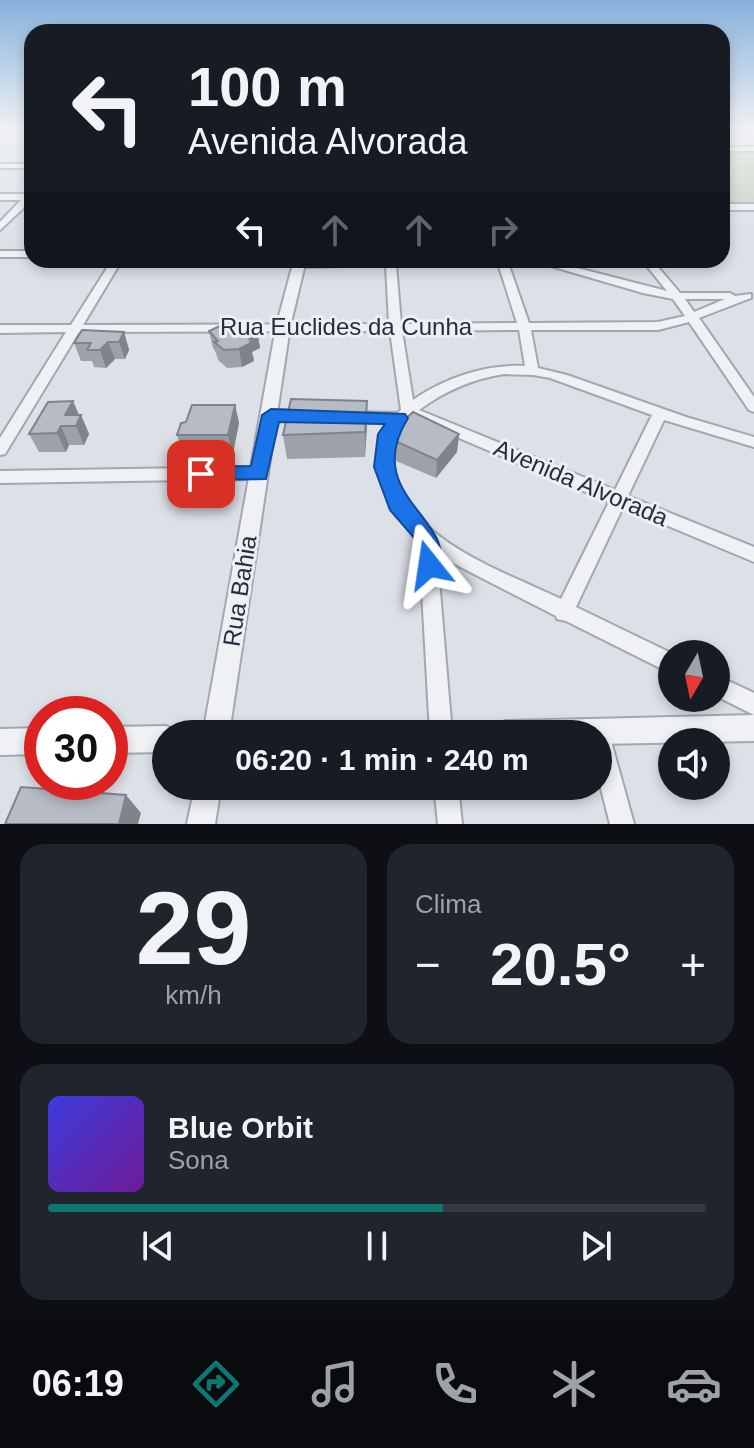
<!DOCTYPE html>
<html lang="pt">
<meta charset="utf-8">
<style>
:root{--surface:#171b24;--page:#20242c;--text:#f1f3f6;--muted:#9ea1a6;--line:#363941;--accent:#0f766e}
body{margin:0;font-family:Arial,sans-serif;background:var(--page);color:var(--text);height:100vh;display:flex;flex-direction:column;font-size:30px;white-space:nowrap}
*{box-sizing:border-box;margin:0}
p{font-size:26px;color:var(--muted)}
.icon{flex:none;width:44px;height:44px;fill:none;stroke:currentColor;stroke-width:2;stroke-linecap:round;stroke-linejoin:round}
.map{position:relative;height:824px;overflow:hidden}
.details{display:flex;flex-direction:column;gap:20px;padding:20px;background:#0d0f14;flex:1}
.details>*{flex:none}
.hud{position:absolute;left:24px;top:24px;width:706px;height:244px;border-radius:24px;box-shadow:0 4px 12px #0003;background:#171b24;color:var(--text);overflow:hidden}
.needle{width:52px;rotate:189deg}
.controls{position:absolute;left:658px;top:640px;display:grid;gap:16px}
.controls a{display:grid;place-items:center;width:72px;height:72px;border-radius:50%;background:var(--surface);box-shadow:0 4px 12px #0003;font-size:40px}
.speed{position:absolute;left:24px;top:696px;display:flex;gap:16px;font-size:40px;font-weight:700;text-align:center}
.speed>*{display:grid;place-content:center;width:104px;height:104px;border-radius:50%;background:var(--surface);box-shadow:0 4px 12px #0003;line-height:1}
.speed .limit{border:12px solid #d22;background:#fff;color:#111}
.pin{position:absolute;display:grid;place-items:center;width:68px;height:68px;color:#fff;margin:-34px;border-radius:16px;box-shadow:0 4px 12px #0006}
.me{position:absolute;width:88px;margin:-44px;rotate:345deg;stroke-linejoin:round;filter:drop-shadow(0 0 6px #0008)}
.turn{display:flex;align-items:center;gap:28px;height:168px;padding:0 32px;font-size:36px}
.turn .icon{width:104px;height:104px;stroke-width:2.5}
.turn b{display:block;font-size:56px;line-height:68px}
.lanes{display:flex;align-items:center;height:76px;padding:0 32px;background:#0003;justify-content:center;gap:40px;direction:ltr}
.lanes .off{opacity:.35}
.big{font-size:60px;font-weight:700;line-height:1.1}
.details .widget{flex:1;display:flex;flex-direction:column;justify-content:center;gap:12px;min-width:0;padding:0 28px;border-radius:24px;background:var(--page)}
.details .dial{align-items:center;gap:0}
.dial b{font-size:104px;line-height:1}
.song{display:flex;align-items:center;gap:24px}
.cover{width:96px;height:96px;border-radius:12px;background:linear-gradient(135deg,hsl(240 70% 55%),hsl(280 70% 35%))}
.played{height:8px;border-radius:4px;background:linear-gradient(90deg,var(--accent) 60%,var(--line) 60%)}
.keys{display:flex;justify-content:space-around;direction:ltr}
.heat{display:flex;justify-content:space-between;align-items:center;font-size:44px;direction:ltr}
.details .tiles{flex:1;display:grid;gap:20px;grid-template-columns:1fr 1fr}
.widget:last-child{grid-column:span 2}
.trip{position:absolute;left:152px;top:720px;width:460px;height:80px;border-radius:40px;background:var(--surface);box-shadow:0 4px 12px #0003;font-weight:700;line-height:80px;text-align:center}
.menu{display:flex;height:128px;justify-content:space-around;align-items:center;background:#090b0e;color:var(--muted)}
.menu .icon{width:56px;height:56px}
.menu .selected{color:var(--accent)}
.menu b{font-size:36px;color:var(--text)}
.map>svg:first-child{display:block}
</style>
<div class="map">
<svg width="754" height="824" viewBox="0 0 754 824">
<rect width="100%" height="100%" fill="#dce0e7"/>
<!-- green -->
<rect fill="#c1d1bd" x="722" y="149" width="32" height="58"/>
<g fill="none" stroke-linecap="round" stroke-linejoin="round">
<defs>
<g id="minor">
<path d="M 3,128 L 10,128 L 0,135 L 0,130 Z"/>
<rect x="722" y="147" width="32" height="4"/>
<rect x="0" y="164" width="32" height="4"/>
<path d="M 0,194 L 32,194 L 32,200 L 0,230 L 0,222 L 21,200 L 0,200 Z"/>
<rect x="722" y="204" width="32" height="6"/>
<rect x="0" y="251" width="32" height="6"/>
<path d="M 112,260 L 122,260 L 83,325 L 389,324 L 386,265 L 300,267 L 278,260 L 495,260 L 490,263 L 396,265 L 401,324 L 517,323 L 497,260 L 507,260 L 529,323 L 658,322 L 685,316 L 673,299 L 643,293 L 530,260 L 546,260 L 667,291 L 642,260 L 652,260 L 680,293 L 730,293 L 735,296 L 751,294 L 751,298 L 699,318 L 754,397 L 754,412 L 749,410 L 689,322 L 658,330 L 531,330 L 538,368 L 567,375 L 686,417 L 754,437 L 754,447 L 664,420 L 628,496 L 754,547 L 754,562 L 623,507 L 576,607 L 673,654 L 672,674 L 566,621 L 557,619 L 556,616 L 437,555 L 452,734 L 430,734 L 419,538 C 388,508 361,463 388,423 L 351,422 L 344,417 L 351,412 L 397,413 L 401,410 L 390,331 L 79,332 L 5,454 L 0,455 L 0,438 L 66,332 L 0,333 L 0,325 L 71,325 ZM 685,299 L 725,299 L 694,312 ZM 519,330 L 525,366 C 485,364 445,378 413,400 L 402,331 ZM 504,374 L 533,375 L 550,378 L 652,415 L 615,490 L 419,410 C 445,391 472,379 504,374 ZM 410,417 L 609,502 L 561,599 C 503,571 405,540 392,467 C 389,447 395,431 410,417 Z"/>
<path d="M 271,410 L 306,411 L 313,416 L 306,421 L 266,418 L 264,415 Z"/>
<path d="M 259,467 L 264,469 L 267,473 L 264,477 L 259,479 L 0,483 L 0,471 Z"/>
<path d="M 716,675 L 754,693 L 754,715 L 716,696 Z"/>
<path d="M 598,723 L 606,726 L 609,734 L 634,824 L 610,824 L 598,777 L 598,734 L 587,734 L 590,726 Z"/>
<path d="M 434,786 L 458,786 L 462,824 L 438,824 Z"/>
</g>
<g id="tertiary">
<path d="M 294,260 L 306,260 L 290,327 L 229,734 L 203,734 L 276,327 Z"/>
<path d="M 754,715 L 754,741 L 598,744 L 598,734 L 492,734 L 496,725 L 505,721 Z"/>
<path d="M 166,726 L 175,730 L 177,734 L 166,734 L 166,752 L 110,753 L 110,727 Z"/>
<path d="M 42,728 L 42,754 L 0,755 L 0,729 Z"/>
<path d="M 195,786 L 221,786 L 215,824 L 187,824 Z"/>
</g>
</defs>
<!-- minor casing -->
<use href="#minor" stroke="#a2a7b1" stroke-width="4"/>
<!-- tertiary casing -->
<use href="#tertiary" stroke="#a2a7b1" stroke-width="4"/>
<!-- minor -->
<use href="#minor" fill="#eff1f5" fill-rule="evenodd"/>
<!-- tertiary -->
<use href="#tertiary" fill="#eff1f5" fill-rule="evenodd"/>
</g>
<!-- wall -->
<g fill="#9da1aa">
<path d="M 257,330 L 260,348 L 252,352 L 254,361 L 242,367 L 227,368 L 218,360 L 216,353 L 213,348 L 209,331 Z"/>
<path d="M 124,332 L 129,350 L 125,359 L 115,359 L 106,368 L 94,367 L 92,361 L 81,361 L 74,343 Z"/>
<path d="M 73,401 L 79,415 L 81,415 L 89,434 L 84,445 L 69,445 L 66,452 L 39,452 L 29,434 Z"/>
<path d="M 367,401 L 367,425 L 365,457 L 287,459 L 283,435 Z"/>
<path d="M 235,405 L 239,423 L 233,453 L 183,454 L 177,435 L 186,422 Z"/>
<path d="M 459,434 L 457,452 L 436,478 L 394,460 L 395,441 Z"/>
</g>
<!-- shaded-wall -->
<g fill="#80838b">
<path d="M 257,330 L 260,348 L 252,352 L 254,361 L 242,367 L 239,349 L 248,335 Z"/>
<path d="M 124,332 L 129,350 L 125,359 L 119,342 Z"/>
<path d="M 108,342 L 115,359 L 106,368 L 100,350 Z"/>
<path d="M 73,401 L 80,418 L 81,415 L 89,434 L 84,445 L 76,426 L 65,415 Z"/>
<path d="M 367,401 L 367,425 L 365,457 L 365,432 Z"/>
<path d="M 235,405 L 239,423 L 233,453 L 228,435 Z"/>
<path d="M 61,426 L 69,445 L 66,452 L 57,433 Z"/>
<path d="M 459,434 L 457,452 L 436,478 L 437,460 Z"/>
<path d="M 126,795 L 141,813 L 138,824 L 119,824 Z"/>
</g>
<!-- building -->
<g fill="#b7bbc6" stroke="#80838b" stroke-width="2">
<path d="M 224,324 L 245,324 L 257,330 L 248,335 L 251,343 L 239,349 L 224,350 L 214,342 L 218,341 L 209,331 Z"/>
<path d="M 82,330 L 124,332 L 119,342 L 108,342 L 100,350 L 87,350 L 91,343 L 74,343 Z"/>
<path d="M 291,399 L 367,401 L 365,432 L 283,435 Z"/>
<path d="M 73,401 L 65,415 L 81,415 L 76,426 L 61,426 L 57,433 L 29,434 L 48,402 Z"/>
<path d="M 192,405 L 235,405 L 228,435 L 177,435 L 181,423 L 186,422 Z"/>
<path d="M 413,412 L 459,434 L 437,460 L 395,441 L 396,428 Z"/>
<path d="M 21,787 L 126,795 L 119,824 L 5,824 Z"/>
</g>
<!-- sky -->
<linearGradient id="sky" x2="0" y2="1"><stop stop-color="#87b0db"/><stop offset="0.53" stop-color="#eff1f4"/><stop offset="1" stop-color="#eff1f4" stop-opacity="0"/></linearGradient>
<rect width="754" height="243" fill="url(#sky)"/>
<!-- route -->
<path fill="#1a73e8" stroke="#114b97" stroke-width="2" d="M 271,409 L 405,414 L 408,418 C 359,497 462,520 437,572 L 429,575 L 421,572 L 416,540 L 390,510 L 374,467 L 378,434 L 385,424 L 279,422 L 266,479 L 194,480 L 191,474 L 194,469 L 201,467 L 251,466 L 262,415 Z"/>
<g text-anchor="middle" stroke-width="6" stroke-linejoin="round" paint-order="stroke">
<!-- street labels -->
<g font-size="24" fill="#262d3d" stroke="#eceff4">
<text x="346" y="335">Rua Euclides da Cunha</text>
<text transform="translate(581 483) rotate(23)" y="8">Avenida Alvorada</text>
<text transform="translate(240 591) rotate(-81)" y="8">Rua Bahia</text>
</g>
</g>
</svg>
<div class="controls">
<a><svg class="needle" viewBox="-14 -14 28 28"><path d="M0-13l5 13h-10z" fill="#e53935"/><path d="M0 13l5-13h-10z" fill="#9ea1a6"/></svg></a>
<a><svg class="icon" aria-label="sound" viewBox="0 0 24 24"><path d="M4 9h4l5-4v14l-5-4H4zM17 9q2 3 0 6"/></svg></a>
</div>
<div class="speed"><div class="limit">30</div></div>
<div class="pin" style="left:201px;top:474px;background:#d93025"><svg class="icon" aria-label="arrive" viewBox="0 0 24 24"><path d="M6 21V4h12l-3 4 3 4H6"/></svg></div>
<svg class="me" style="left:429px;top:565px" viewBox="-20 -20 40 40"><path d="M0-17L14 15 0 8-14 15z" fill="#1a73e8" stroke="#fff" stroke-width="4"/></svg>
<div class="trip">06:20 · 1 min · 240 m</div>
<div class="hud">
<div class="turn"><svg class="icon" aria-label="left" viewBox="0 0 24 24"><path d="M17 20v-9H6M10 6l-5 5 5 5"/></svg><div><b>100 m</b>Avenida Alvorada</div></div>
<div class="lanes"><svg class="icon" aria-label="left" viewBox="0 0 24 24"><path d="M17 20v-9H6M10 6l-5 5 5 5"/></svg><svg class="icon off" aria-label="ahead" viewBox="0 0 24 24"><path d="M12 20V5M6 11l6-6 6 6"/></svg><svg class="icon off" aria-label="ahead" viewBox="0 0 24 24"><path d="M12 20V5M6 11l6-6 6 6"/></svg><svg class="icon off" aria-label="right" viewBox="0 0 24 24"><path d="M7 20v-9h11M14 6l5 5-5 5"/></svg></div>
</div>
</div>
<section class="details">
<div class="tiles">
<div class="widget dial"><b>29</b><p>km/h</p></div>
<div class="widget"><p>Clima</p>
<div class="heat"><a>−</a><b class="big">20.5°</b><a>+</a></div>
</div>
<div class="widget">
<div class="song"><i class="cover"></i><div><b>Blue Orbit</b><p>Sona</p></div></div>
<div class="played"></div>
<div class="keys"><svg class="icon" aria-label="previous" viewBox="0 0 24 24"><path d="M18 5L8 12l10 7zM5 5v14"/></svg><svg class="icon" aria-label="pause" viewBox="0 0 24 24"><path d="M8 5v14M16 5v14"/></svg><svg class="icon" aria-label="next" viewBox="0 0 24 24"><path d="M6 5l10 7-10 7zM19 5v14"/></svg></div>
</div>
</div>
</section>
<nav class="menu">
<b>06:19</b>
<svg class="icon selected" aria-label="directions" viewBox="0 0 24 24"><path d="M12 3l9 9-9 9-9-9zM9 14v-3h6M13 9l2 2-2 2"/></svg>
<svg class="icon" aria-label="music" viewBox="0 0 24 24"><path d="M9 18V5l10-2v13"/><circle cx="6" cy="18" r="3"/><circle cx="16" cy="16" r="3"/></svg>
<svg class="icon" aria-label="phone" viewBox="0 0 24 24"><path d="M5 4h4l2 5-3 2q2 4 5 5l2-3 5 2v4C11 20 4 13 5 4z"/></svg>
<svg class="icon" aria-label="climate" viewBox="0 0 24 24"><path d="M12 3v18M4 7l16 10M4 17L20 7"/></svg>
<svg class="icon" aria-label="car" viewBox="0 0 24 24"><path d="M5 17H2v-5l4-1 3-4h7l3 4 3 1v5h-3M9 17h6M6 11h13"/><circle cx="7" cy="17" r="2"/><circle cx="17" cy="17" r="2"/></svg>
</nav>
